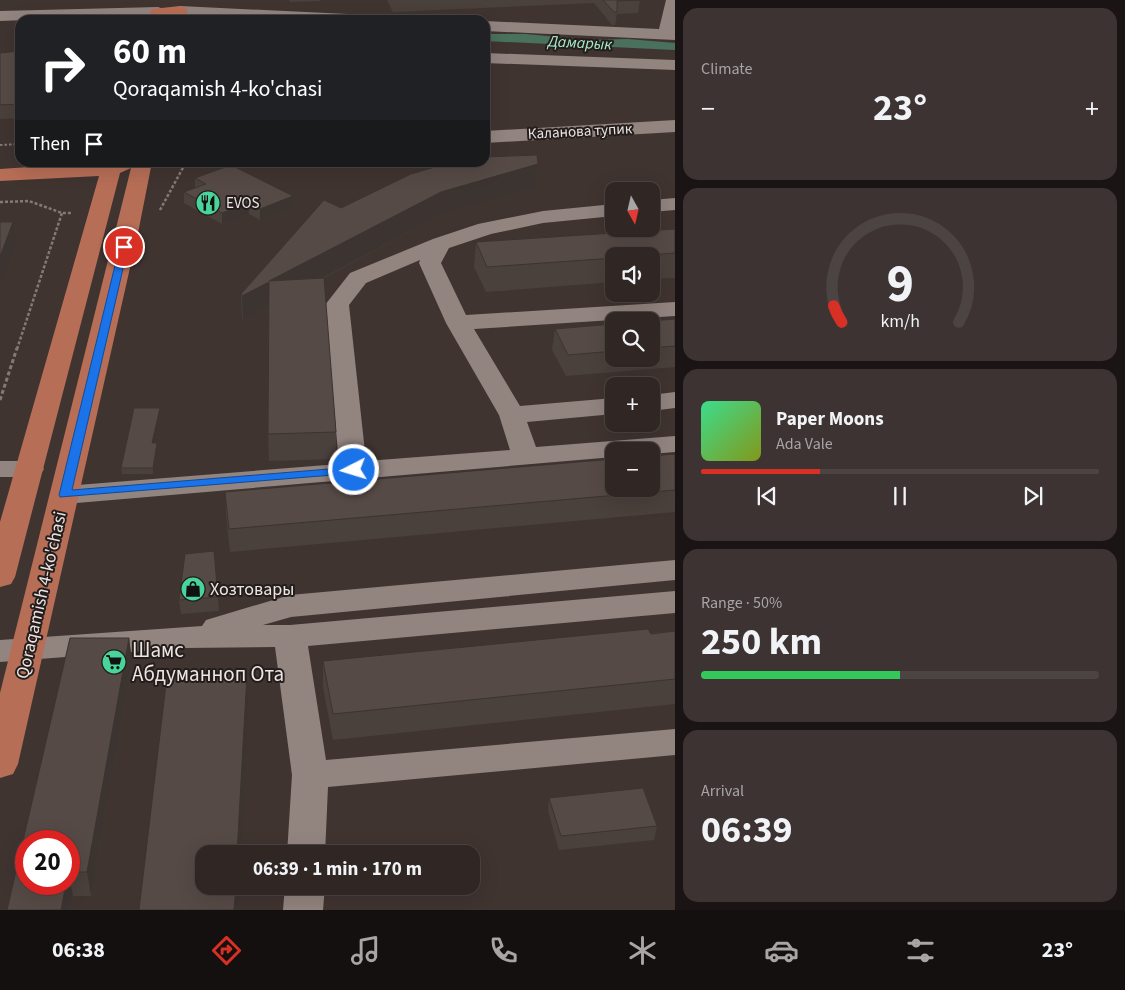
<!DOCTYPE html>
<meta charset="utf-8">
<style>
:root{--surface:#302725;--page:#3c3332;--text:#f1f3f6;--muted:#a8a5a7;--line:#4b4442;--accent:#d93025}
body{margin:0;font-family:"Source Sans 3",sans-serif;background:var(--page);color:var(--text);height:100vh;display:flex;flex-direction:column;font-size:19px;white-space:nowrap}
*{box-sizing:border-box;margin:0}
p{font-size:16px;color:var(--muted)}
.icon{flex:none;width:28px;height:28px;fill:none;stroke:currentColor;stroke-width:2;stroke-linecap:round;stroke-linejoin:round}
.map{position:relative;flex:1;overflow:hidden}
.side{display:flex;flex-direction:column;gap:8px;padding:8px;background:#1a1514;width:450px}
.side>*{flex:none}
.top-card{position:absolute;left:15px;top:15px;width:475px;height:152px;border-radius:15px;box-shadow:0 5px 20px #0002,0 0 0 1px var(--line);background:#202124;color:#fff;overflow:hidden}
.needle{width:32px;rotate:172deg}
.tools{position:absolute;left:605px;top:182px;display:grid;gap:10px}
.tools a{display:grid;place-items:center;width:55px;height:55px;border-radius:10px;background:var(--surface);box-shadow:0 5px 20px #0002,0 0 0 1px var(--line);font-size:25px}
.speed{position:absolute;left:15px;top:830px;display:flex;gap:10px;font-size:25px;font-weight:700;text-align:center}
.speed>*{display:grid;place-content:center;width:65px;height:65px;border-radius:50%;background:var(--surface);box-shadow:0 5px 20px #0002,0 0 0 1px var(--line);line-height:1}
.speed .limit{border:8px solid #d22;background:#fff;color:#111}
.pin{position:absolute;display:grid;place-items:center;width:42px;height:42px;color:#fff;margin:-21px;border:2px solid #fff;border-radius:50%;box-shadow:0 1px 5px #0007}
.me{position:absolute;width:55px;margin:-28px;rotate:265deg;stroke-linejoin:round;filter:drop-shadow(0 0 4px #0008)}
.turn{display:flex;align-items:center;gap:18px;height:105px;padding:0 15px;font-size:22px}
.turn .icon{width:65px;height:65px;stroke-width:2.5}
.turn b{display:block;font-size:35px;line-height:42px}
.then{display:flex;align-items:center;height:48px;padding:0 15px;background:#0003;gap:10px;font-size:19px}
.big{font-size:38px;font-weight:700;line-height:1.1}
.side .tile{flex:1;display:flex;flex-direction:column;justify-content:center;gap:8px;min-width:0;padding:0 18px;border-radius:15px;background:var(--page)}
.side .dial{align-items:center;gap:0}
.dial svg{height:130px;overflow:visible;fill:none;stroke:var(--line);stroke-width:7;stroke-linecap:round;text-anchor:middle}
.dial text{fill:var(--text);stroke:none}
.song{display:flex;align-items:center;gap:15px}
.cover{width:60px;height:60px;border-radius:8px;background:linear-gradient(135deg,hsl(150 70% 55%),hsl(70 70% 35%))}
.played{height:5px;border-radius:2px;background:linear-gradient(90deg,var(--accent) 30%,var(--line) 30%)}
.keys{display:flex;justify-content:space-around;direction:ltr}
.heat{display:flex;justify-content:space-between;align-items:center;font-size:28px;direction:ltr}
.charge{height:8px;border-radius:4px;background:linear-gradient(90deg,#34c759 50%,var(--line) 0)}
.trip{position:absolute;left:195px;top:845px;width:285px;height:50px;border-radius:15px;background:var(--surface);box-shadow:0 5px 20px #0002,0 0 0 1px var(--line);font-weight:700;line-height:50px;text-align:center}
.tab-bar{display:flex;height:80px;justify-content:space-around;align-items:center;background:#13100f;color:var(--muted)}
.tab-bar .icon{width:35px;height:35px}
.tab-bar .active{color:var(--accent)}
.tab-bar b{font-size:22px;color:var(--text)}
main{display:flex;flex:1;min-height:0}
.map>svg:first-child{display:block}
</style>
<main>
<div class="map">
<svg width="675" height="910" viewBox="0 0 675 910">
<rect width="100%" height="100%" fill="#403431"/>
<!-- water -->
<path fill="#4a705e" d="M 485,34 L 526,34 L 588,40 L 628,39 L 675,43 L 675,50 L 485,41 Z"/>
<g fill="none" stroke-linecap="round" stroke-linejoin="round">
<!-- path-far2 -->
<path stroke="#847977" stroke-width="2" stroke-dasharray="2.5 2" stroke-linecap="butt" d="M 0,145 L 20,144"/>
<!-- path-far1 -->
<g stroke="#847977" stroke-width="2.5" stroke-dasharray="3 2" stroke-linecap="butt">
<path d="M 0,202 L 29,201 L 62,213 L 72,213"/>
<path d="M 160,210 L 185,164"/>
<path d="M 17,349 L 62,213"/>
</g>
<!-- path -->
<path stroke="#847977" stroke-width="3" stroke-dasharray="4 2.5" stroke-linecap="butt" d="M 0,400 L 17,348"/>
<!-- minor -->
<g fill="#92847f" fill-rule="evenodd">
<path d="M 666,0 L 675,0 L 675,40 L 485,31 L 485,21 L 659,29 Z"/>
<path d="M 180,6 L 368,15 L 374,17 L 376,20 L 285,20 L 174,14 L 172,11 L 174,8 Z"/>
<path d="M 158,7 L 164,9 L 166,12 L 164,15 L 0,21 L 0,11 Z"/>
<path d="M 485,53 L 675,60 L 675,70 L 485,63 Z"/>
<path d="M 675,120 L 675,132 L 485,143 L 485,131 Z"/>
<path d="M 675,198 L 675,210 L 651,212 L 651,200 Z"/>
<path d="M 614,204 L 614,216 L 543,223 L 491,234 L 449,248 L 441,263 L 466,315 L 675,302 L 675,316 L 474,329 L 520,406 L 614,398 L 614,414 L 527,422 L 536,447 L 675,436 L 675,452 L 651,454 L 651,451 L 614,451 L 614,457 L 65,504 L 55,501 L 51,495 L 55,489 L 65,486 L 339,464 L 325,305 L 350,273 L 433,239 L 478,224 L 543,211 ZM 420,260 L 419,263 L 446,323 L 499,415 L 510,450 L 366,461 L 349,305 L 366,283 Z"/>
<path d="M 675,392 L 675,408 L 651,411 L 651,395 Z"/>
<path d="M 0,461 L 30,461 L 40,463 L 44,469 L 40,475 L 30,477 L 0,477 Z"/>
<path d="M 675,560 L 675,580 L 291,617 L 263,625 L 290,625 L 675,591 L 675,613 L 308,646 L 326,760 L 675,729 L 675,755 L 328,787 L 325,854 L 287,854 L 292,775 L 275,647 L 184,648 L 0,662 L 0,640 L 202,626 L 206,620 L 290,595 Z"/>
<path d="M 285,886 L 325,886 L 323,910 L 283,910 Z"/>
</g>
<!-- major -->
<g fill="#b76e56" fill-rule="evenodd">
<path d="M 180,6 L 186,8 L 188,11 L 186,14 L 158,17 L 152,15 L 150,12 L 152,9 Z"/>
<path d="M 103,162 L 152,162 L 139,228 L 18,764 L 13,774 L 0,778 L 0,693 L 131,168 L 120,173 L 15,577 L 11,584 L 0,587 L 0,522 L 99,176 L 0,181 L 0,169 Z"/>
</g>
</g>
<!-- wall -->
<g fill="#4a403c" fill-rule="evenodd">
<path d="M 289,0 L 320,0 L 320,1 L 290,2 Z"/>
<path d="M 387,0 L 640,0 L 638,13 L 617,14 L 615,25 L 612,25 L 594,3 L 393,12 Z"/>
<path d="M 20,51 L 20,118 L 0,119 L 0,53 Z"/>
<path d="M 538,164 L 536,187 L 440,215 L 322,279 L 336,432 L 336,459 L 269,461 L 268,434 L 269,307 L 243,321 L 242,319 L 241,294 L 341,208 Z"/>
<path d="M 195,178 L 293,207 L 260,220 L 249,214 L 222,224 L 184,203 L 184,192 L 195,188 Z"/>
<path d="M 675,229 L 675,278 L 651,279 L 651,256 L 614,256 L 614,282 L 486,292 L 474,267 L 476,242 Z"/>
<path d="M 675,319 L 675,367 L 566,376 L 552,350 L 555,329 L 614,324 L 614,359 L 651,359 L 651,321 Z"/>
<path d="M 160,414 L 154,443 L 157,443 L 158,450 L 153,474 L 122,474 L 121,468 Z"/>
<path d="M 675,454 L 675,512 L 230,552 L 226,515 L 225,492 Z"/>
<path d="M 214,551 L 219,611 L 181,614 L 179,600 Z"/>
<path d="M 675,631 L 675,704 L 333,740 L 323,687 L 323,661 Z"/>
<path d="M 70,638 L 129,638 L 132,662 L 91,896 L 73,896 L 70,910 L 7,910 ZM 26,841 L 69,841 L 69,884 L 26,884 Z"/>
<path d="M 549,798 L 657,826 L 654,840 L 559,850 L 548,811 Z"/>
</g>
<!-- shaded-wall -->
<g fill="#3c3431">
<path d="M 538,164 L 536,187 L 440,215 L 270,306 L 269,281 L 441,192 Z"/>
<path d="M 293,196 L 293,207 L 260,220 L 260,209 Z"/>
<path d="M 248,203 L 249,214 L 222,224 L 222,213 Z"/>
<path d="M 13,222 L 16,241 L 0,285 L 0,257 Z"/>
<path d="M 269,282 L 270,306 L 243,321 L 242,296 Z"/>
<path d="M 160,408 L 160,414 L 153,450 L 152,443 Z"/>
<path d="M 157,443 L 158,450 L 153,474 L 153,468 Z"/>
<path d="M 129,638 L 132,662 L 91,896 L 87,872 Z"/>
<path d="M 247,674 L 248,704 L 241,854 L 237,854 Z"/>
<path d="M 69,874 L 73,896 L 70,910 L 61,910 L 66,884 L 69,884 Z"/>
<path d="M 236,886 L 239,886 L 238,910 L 234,910 Z"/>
</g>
<!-- building -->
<g fill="#564a46" stroke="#3c3431">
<path d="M 603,0 L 640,0 L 617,1 L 617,12 L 614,12 Z"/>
<path d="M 20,51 L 20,104 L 0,105 L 0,53 Z"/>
<path d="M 537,155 L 538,164 L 441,192 L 269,281 L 324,278 L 336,432 L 268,434 L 269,282 L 242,296 L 241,294 L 324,200 L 341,208 L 411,174 L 452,162 L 485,162 L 485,157 Z"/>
<path d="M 231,165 L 293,196 L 260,209 L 248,203 L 222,213 L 184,192 L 206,184 L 195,178 Z"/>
<path d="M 0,222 L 13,222 L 0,257 Z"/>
<path d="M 675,229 L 675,253 L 636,256 L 614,256 L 614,258 L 487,267 L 476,242 Z"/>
<path d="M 675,319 L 675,346 L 651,348 L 651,321 Z"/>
<path d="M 614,324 L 614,351 L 568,355 L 555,329 Z"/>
<path d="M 134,408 L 160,408 L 152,443 L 157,443 L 153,468 L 121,468 Z"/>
<path d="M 675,454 L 675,490 L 229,529 L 225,492 L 614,459 L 614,489 L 651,489 L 651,456 Z"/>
<path d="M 214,551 L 218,597 L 179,600 L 185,554 Z"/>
<path d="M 648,629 L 651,634 L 675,631 L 675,679 L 333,714 L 323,661 Z"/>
<path d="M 70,638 L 129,638 L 87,872 L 69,872 L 69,841 L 26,841 L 26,884 L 66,884 L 61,910 L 7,910 Z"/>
<path d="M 247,674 L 237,854 L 204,854 L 204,886 L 236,886 L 234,910 L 139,910 L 167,676 Z"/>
<path d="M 643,788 L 657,826 L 561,836 L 549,798 Z"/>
</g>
<!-- route -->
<path fill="#1a73e8" stroke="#114b97" d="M 120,245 L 124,245 L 128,247 L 72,490 L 354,467 L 358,468 L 359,470 L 358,473 L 60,497 L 59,495 Z"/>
<!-- icons -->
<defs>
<symbol id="restaurant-disc" viewBox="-11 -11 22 22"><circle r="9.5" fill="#49d49c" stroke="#231d1c"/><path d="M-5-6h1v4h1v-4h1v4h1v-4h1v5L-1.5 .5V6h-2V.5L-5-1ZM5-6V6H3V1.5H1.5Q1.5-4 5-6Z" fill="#111"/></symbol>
<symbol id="shop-disc" viewBox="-11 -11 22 22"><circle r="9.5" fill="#49d49c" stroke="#231d1c"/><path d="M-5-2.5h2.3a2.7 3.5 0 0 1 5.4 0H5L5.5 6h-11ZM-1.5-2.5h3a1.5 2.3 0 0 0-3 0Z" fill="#111"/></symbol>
<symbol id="supermarket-disc" viewBox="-11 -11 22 22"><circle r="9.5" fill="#49d49c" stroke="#231d1c"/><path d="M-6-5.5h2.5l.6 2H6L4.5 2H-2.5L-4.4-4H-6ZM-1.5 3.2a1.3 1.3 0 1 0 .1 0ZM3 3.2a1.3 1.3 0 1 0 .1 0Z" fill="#111"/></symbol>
</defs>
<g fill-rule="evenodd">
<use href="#restaurant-disc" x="194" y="189" width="28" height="28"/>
<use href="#shop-disc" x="179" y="575" width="28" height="28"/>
<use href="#supermarket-disc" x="100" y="648" width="28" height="28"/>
</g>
<g text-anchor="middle" stroke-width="4" stroke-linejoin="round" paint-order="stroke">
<!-- far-street labels -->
<g font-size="15" fill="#ede5e3" stroke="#231d1c">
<text transform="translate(580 131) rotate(-3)" y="5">Каланова тупик</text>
</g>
<!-- far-poi labels -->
<g font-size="15" fill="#ede5e3" stroke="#231d1c" text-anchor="start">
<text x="226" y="208">EVOS</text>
</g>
<!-- far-water labels -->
<g font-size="16" font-style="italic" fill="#a9eccb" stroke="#231d1c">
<text transform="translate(580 42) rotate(3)" y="6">Дамарык</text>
</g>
<!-- poi labels -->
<g font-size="18" fill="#ede5e3" stroke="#231d1c" text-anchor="start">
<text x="210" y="595">Хозтовары</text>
</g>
<!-- street labels -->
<g font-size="18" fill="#ede5e3" stroke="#231d1c">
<text transform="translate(41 595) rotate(-77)" y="6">Qoraqamish 4-ko'chasi</text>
</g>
<!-- near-poi labels -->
<g font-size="21" fill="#ede5e3" stroke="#231d1c" text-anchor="start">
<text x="132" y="657">Шамс<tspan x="132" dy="24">Абдуманноп Ота</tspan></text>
</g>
</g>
</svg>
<div class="tools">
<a><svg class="needle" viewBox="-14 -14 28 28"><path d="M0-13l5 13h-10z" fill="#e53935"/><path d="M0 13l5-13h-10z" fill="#a8a5a7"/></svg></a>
<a><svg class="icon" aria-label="sound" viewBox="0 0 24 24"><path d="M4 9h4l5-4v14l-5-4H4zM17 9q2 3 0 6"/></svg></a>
<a><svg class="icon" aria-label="search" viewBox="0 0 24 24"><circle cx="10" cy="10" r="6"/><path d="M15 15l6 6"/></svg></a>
<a>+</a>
<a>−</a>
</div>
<div class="speed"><div class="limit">20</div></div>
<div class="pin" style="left:124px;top:247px;background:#d93025"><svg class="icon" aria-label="arrive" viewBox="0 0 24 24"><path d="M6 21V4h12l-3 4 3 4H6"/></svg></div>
<svg class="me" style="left:354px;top:470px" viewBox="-20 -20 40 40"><circle r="17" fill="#1a73e8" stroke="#fff" stroke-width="3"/><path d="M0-11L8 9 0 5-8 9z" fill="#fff"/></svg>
<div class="trip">06:39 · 1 min · 170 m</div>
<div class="top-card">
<div class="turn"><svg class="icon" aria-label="right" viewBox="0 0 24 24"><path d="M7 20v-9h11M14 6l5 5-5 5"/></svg><div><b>60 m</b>Qoraqamish 4-ko'chasi</div></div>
<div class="then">Then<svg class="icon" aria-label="arrive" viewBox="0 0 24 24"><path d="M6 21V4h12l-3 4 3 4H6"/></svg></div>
</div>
</div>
<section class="side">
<div class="tile"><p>Climate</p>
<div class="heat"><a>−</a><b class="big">23°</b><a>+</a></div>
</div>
<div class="tile dial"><svg viewBox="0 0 100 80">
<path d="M14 69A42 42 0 1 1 86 69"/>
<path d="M14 69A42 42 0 0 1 9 59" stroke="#d93025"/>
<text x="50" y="56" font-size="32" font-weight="700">9</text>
<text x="50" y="72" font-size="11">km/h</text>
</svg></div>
<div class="tile">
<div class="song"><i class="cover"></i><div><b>Paper Moons</b><p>Ada Vale</p></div></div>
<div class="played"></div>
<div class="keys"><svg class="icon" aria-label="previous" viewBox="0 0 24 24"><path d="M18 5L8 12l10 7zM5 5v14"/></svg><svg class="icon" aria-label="pause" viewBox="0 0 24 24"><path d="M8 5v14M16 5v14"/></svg><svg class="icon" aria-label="next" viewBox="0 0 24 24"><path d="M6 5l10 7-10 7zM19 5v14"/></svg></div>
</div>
<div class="tile"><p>Range · 50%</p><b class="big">250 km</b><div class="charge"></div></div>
<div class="tile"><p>Arrival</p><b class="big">06:39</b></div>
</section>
</main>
<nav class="tab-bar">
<b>06:38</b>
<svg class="icon active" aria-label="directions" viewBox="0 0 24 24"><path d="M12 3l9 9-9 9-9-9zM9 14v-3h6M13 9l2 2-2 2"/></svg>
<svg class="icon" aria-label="music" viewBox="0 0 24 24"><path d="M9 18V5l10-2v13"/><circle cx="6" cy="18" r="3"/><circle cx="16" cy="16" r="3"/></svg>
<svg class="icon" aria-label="phone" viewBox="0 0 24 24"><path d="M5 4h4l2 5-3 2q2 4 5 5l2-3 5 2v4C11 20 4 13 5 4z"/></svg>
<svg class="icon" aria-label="climate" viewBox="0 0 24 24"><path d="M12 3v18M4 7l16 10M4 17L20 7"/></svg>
<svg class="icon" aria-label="car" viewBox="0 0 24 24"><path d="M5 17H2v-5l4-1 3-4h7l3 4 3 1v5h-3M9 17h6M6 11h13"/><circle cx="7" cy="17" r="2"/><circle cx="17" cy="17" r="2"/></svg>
<svg class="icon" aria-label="filters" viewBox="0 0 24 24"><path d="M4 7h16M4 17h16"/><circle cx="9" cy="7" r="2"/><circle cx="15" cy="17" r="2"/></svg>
<b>23°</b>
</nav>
